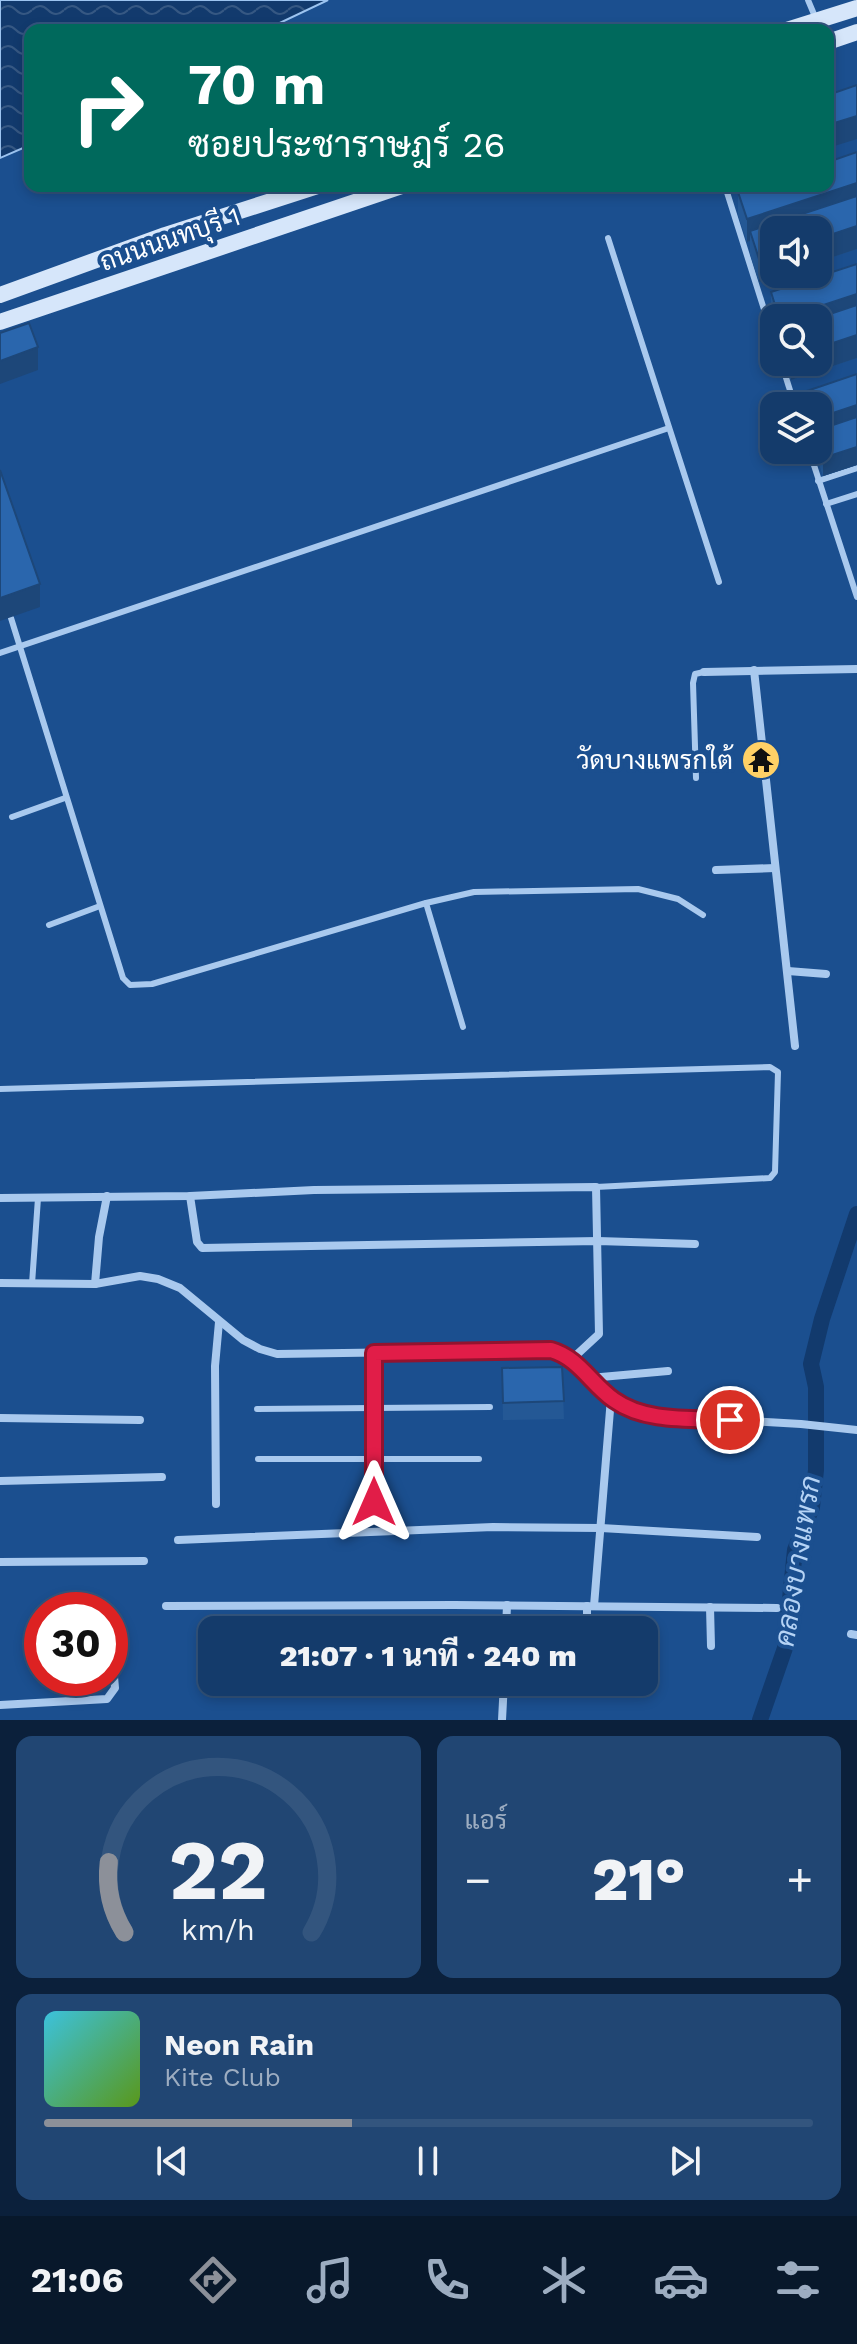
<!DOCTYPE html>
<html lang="th">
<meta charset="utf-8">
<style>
:root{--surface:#143b6b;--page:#214673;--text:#f1f3f6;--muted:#9dadc1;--line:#33557e;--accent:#8c9099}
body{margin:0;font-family:"Work Sans",Sarabun,sans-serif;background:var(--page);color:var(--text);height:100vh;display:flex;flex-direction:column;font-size:30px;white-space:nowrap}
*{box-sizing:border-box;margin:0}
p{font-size:26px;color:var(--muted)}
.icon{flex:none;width:44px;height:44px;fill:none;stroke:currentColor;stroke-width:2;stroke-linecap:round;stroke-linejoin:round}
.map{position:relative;height:1720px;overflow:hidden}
.panel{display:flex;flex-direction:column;gap:16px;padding:16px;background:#0b203b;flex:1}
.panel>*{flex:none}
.guide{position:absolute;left:24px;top:24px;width:810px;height:168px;border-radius:16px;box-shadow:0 4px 12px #0003,0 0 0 2px var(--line);background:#00695c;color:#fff;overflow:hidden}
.buttons{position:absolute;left:760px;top:216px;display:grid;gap:16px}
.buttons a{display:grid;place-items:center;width:72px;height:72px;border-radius:16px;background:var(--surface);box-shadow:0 4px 12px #0003,0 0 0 2px var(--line);font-size:40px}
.speed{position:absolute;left:24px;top:1592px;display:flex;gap:16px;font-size:40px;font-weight:700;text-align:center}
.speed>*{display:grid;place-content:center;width:104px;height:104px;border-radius:50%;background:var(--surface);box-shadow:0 4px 12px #0003,0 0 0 2px var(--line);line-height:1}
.speed .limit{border:12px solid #d22;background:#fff;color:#111}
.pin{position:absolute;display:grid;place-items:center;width:68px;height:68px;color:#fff;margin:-34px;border:4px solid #fff;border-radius:50%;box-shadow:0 2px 8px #0007}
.me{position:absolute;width:88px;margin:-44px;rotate:0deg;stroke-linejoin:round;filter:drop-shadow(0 0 6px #0008)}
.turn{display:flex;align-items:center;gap:28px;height:168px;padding:0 32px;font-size:36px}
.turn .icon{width:104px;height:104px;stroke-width:2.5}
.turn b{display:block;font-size:56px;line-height:68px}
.big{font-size:60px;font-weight:800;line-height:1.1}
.panel .tile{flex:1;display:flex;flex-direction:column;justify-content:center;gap:12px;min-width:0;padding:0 28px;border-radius:16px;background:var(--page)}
.panel .dial{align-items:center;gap:0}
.dial svg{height:208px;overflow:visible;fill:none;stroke:var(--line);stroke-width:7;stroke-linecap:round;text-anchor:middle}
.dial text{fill:var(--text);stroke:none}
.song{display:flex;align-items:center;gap:24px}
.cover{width:96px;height:96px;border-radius:12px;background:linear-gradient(135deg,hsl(190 70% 55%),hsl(90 70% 35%))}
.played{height:8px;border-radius:4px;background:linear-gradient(90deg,var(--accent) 40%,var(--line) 40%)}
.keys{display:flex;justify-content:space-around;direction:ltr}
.heat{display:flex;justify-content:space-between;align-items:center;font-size:44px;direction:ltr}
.panel .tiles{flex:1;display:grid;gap:16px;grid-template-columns:1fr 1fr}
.tile:last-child{grid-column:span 2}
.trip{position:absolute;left:198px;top:1616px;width:460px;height:80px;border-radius:16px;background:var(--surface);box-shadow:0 4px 12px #0003,0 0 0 2px var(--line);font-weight:800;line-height:80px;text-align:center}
.tabs{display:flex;height:128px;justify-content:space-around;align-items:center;background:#08182b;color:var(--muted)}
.tabs .icon{width:56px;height:56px}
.tabs .active{color:var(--accent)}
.tabs b{font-size:36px;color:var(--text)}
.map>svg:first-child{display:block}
</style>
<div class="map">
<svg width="857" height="1720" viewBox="0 0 857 1720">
<defs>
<pattern id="water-waves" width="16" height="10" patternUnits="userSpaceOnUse" patternTransform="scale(2)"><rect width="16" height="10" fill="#123a6d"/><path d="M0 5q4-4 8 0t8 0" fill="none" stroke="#365883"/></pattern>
</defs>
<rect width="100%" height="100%" fill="#1b4f8f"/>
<!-- water -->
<path fill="url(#water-waves)" stroke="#9cc4f0" stroke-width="2" d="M 0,0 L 328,0 L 265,30 L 30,30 L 30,145 L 0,158 Z"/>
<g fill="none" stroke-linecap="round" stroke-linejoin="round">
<!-- canal -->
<path stroke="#123a6d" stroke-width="16" d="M 760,1720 L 785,1648 L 795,1550 L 812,1507 L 816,1470 L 816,1387 L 811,1364 L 822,1319 L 857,1214"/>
<!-- lane -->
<g stroke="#a9c9ee" stroke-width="6">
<path d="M 808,0 L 816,19"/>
<path d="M 725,186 L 774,341"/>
<path d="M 608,238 L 719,582"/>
<path d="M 781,362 L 795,406"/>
<path d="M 795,405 L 808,401"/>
<path d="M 809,450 L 857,597"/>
<path d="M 818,481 L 857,468"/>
<path d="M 826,504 L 857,494"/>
<path d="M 11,618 L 123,978 L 130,985 L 152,984 L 426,903 L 474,892 L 638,889 L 678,899 L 703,915"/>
<path d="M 0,653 L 669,428"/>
<path d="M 696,778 L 693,683 L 695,674 L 704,672"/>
<path d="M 12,817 L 65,798"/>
<path d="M 426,903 L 463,1027"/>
<path d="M 49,925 L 100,906"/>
<path d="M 0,1089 L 770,1067 L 778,1072 L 775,1172 L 770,1178 L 596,1187"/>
<path d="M 32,1284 L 38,1198"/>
<path d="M 257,1409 L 490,1407"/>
<path d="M 258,1459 L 479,1459"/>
</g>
<!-- street -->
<g stroke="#a9c9ee" stroke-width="8">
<path d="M 754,670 L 795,1046"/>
<path d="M 704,672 L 857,669"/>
<path d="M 716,870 L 775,868"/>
<path d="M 788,971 L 826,974"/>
<path d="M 190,1196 L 197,1242 L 202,1248 L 598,1241 L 695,1244"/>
<path d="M 0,1198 L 190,1196 L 314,1190 L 596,1187 L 599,1334 L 572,1359"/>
<path d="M 0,1283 L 95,1284 L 140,1276 L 158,1279 L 180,1288 L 243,1340 L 260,1349 L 277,1354 L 551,1350 L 567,1355 L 611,1398 L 645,1415 L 801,1424 L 857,1430"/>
<path d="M 95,1284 L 99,1237 L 107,1196"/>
<path d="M 590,1378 L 668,1371"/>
<path d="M 0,1418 L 140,1420"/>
<path d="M 0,1481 L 162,1477"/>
<path d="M 374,1502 L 374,1353"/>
<path d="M 216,1504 L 215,1366 L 219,1322"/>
<path d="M 178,1540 L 493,1527 L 601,1528 L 757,1537"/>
<path d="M 0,1562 L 144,1561"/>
<path d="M 166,1606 L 454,1605 L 777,1608"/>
<path d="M 594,1606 L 611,1398"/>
<path d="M 710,1607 L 711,1646"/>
<path d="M 506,1630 L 507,1605"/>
<path d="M 587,1630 L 587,1606"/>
<path d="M 851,1634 L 857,1635"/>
<path d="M 0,1705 L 107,1699 L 115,1688 L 111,1642"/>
<path d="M 502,1720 L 504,1682"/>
</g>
<!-- secondary -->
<g stroke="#d6e6fa" stroke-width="16">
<path d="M 787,30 L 857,8"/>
<path d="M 828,42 L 857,32"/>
<path d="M 0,295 L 165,235 L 318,186"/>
<path d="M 0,322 L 402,186"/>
</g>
</g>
<!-- wall -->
<g fill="#245895">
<path d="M 857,152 L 857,249 L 818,262 L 818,230 L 774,274 L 783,274 L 759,282 L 750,254 L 750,241 L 747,242 L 738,215 L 738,192 Z"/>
<path d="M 857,264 L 857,358 L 791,380 L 785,362 L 818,362 L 818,318 L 774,318 L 774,326 L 771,315 L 771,292 Z"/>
<path d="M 857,374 L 857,465 L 823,476 L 814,450 L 818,450 L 818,406 L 801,406 L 801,393 Z"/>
<path d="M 562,1367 L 564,1419 L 503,1420 L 502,1368 Z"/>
</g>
<!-- shaded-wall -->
<g fill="#1d4779">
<path d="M 857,116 L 857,139 L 828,148 L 828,125 Z"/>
<path d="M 857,183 L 857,206 L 750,231 L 750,241 L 747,242 L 747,219 Z"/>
<path d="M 857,226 L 857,249 L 818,262 L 818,239 Z"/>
<path d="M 774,254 L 774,274 L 783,274 L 759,282 L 759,259 Z"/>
<path d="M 857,294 L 857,317 L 784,318 Z"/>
<path d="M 857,335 L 857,358 L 791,380 L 791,362 L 818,362 L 818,348 Z"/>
<path d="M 38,347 L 38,370 L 0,384 L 0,361 Z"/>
<path d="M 857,405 L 857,422 L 818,435 L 818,418 Z"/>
<path d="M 857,447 L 857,465 L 823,476 L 823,458 Z"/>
<path d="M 40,584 L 40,607 L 0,621 L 0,598 Z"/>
</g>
<!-- building -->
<g fill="#2a66ad" stroke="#1d4779" stroke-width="2">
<path d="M 857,85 L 857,116 L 828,125 L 828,95 Z"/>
<path d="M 857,152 L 857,183 L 747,219 L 738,192 L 755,186 L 828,186 L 828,162 Z"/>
<path d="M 857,196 L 857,226 L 818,239 L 818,230 L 774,230 L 774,254 L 759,259 L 750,231 Z"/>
<path d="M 857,264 L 857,294 L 784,318 L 779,318 L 771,292 Z"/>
<path d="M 857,305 L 857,335 L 818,348 L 818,318 Z"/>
<path d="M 29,323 L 38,347 L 0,361 L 0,333 Z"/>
<path d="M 857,374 L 857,405 L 818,418 L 818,406 L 805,406 L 801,393 Z"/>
<path d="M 857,417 L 857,447 L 823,458 L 818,444 L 818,430 Z"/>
<path d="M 0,470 L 40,584 L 0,598 Z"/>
<path d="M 562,1367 L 564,1401 L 503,1403 L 502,1368 Z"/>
</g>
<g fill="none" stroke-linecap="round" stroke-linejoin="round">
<defs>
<path id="route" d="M 374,1502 L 374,1353 L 551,1350 C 579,1358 591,1384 614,1400 C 646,1423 692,1418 730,1420"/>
</defs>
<!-- route casing -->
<use href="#route" stroke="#92132f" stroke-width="20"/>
<!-- route -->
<use href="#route" stroke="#e11d48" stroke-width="14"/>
</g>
<!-- icons -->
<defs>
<symbol id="temple-disc" viewBox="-11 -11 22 22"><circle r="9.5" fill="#ffd166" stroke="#1b4f8f"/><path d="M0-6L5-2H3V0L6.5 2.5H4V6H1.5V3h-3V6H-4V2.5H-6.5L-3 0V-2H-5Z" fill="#111"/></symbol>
</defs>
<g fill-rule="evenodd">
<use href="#temple-disc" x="739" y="738" width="44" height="44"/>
</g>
<g text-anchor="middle" stroke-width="8" stroke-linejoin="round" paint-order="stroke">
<!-- street labels -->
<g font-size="26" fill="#fff" stroke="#1b4f8f">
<text transform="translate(170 239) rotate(-19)" y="9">ถนนนนทบุรี 1</text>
</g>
<!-- poi labels -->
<g font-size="26" fill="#fff" stroke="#1b4f8f" text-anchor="end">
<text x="733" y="769">วัดบางแพรกใต้</text>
</g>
<!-- water labels -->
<g font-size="28" font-style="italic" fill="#b5d3f5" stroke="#1b4f8f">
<text transform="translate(797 1561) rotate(-81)" y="10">คลองบางแพรก</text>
</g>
</g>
</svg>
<div class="buttons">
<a><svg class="icon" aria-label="sound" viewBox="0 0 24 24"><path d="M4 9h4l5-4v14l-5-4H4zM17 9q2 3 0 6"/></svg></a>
<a><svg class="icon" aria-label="search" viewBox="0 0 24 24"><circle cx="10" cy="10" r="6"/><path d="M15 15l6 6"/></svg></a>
<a><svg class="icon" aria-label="layers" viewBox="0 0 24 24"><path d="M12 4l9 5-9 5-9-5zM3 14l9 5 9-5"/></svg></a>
</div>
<div class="speed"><div class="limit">30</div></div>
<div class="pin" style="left:730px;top:1420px;background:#d93025"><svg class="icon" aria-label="arrive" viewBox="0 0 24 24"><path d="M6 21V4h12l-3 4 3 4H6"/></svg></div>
<svg class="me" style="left:374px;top:1502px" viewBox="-20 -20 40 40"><path d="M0-17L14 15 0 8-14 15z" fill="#e11d48" stroke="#fff" stroke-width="4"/></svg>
<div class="trip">21:07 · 1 นาที · 240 m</div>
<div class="guide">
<div class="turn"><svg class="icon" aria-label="right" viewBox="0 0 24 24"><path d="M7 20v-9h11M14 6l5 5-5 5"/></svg><div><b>70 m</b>ซอยประชาราษฎร์ 26</div></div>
</div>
</div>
<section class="panel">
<div class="tiles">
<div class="tile dial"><svg viewBox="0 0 100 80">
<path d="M14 69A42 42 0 1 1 86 69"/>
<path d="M14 69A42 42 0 0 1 8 42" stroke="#8c9099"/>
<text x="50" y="56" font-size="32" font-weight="700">22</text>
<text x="50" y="72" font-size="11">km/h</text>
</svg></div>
<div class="tile"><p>แอร์</p>
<div class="heat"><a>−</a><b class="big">21°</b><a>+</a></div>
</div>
<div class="tile">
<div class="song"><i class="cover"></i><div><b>Neon Rain</b><p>Kite Club</p></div></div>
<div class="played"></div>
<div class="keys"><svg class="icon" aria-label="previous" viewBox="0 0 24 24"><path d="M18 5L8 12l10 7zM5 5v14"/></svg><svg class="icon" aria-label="pause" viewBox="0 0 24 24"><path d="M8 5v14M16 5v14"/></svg><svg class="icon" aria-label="next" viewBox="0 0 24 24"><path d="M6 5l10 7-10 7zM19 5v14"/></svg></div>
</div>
</div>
</section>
<nav class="tabs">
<b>21:06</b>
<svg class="icon active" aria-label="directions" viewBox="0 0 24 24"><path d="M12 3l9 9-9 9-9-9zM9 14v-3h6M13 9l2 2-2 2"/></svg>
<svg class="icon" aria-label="music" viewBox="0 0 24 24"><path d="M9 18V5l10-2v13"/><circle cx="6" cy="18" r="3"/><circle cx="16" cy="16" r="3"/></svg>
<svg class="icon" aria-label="phone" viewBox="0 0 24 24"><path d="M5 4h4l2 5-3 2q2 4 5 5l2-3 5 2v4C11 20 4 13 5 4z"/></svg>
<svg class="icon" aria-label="climate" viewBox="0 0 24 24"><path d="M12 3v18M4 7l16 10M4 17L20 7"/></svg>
<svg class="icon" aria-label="car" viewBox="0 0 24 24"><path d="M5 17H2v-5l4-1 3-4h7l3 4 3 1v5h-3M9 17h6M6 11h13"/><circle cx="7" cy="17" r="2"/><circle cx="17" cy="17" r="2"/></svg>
<svg class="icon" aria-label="filters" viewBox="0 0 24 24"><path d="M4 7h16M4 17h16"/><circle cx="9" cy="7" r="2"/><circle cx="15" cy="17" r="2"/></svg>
</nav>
